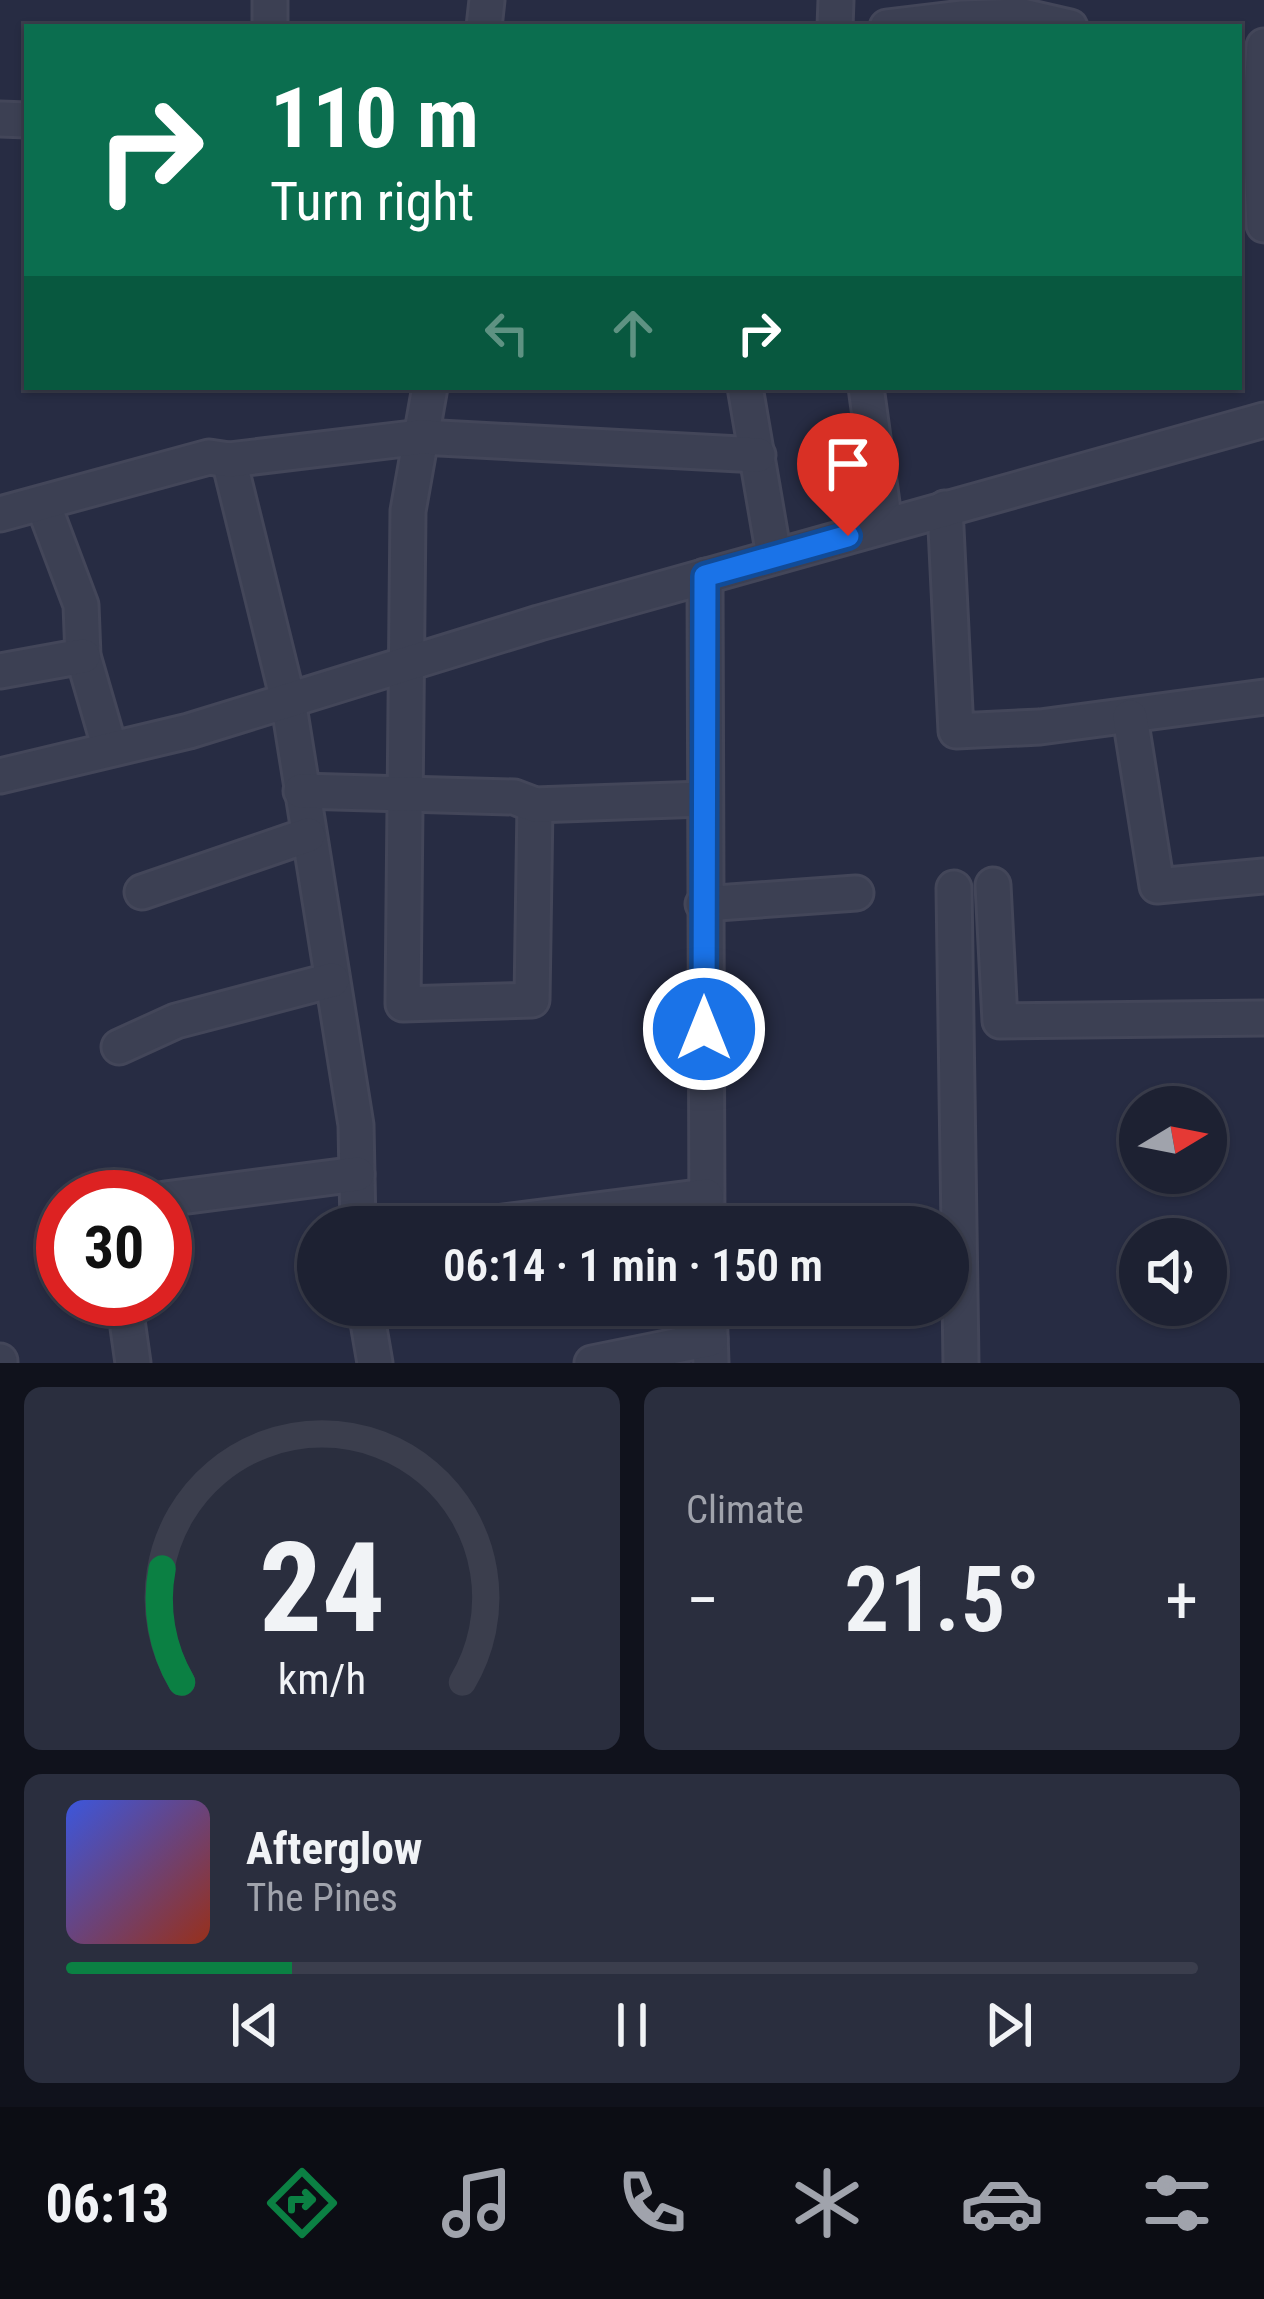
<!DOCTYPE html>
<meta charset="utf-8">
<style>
:root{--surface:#1d2132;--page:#2a2e3e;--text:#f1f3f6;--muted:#a0a3ac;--line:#3b3e4d;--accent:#0b8043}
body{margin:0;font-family:"Roboto Condensed",sans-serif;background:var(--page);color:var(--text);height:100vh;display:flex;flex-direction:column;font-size:45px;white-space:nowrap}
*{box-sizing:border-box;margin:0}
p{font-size:39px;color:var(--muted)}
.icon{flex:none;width:66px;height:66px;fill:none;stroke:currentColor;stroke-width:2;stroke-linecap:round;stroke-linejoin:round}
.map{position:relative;height:1363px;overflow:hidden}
.panel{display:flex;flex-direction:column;gap:24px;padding:24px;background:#10121c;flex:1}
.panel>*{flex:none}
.banner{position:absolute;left:24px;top:24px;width:1218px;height:366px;border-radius:0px;box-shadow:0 3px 9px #0004,0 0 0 3px var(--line);background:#0b6e4f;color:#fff;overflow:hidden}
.needle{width:78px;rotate:80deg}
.tools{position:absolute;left:1119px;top:1086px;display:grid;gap:24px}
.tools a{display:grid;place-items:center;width:108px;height:108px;border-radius:50%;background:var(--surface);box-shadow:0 3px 9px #0004,0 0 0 3px var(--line);font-size:60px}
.speed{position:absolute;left:36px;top:1170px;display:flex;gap:24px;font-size:60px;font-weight:700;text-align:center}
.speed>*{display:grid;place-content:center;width:156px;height:156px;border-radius:50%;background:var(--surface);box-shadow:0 3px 9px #0004,0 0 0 3px var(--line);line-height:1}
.speed .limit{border:18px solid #d22;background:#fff;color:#111}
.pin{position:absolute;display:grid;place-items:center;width:102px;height:102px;color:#fff;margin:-123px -51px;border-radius:50% 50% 50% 0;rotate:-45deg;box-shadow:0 0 12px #0007}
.pin .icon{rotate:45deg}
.me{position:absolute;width:132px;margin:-66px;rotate:0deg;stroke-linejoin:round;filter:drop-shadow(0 0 9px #0008)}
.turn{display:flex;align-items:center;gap:42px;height:252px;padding:0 48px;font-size:54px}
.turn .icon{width:156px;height:156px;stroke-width:2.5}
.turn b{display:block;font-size:84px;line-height:102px}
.lanes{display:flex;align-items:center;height:114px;padding:0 48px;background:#0003;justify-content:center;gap:60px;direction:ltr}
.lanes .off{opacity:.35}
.big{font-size:90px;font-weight:600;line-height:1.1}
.panel .tile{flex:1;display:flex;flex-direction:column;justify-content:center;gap:18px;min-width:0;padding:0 42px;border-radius:18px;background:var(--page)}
.panel .dial{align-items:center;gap:0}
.dial svg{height:312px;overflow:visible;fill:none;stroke:var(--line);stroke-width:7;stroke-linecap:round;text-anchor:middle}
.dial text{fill:var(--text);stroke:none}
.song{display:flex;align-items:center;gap:36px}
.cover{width:144px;height:144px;border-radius:18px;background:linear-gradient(135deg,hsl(230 70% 55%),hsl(10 70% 35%))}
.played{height:12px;border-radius:6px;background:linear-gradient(90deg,var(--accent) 20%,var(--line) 20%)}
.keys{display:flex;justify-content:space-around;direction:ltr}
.heat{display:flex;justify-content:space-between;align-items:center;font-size:66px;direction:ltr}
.panel .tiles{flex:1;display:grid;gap:24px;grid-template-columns:1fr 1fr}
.tile:last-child{grid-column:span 2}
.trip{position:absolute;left:297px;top:1206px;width:672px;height:120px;border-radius:60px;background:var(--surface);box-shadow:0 3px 9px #0004,0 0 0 3px var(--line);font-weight:600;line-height:120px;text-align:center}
.menu{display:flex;height:192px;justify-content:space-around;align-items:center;background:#0c0d14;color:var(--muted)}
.menu .icon{width:84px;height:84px}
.menu .active{color:var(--accent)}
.menu b{font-size:54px;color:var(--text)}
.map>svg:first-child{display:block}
</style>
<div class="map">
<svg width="1264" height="1363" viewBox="0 0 1264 1363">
<rect width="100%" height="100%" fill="#272c43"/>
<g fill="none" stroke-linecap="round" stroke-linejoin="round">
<defs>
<g id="minor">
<path d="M 270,27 L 270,0"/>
<path d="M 484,27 L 487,0"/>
<path d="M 835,27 L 836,0"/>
<path d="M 887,27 L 963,18 L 1022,16 L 1070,27"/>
<path d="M 1264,46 L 1259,120 L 1264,225"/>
<path d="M 0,119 L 27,120"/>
<path d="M 430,387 L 408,511 L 403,1004 L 532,1000 L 535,805"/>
<path d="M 745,387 L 774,556"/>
<path d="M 866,387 L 885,525"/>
<path d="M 229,460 L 288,700 L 356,1125 L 358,1227"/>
<path d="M 43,504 L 81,605 L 83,656 L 110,749"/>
<path d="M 945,508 L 956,731 L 1040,727 L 1264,697"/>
<path d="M 0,514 L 209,457 L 229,460 L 421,437 L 758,455"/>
<path d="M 705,576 L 707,1227"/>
<path d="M 0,671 L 83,656"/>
<path d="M 1130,717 L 1157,886 L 1264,876"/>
<path d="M 0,776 L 189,731 L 539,623 L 1264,420"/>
<path d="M 301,791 L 514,797 L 535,805 L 703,799"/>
<path d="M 993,885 L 1000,1021 L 1264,1018"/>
<path d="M 954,888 L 961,1363"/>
<path d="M 142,892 L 308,835"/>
<path d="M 703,904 L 856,893"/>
<path d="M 119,1047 L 176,1021 L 332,980"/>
<path d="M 165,1199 L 357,1174"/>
<path d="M 465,1227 L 706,1196"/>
<path d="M 124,1299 L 133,1363"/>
<path d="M 365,1305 L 375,1363"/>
<path d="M 709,1305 L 711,1363"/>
<path d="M 0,1361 L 0,1363"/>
<path d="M 592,1363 L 710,1339"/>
</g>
</defs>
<!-- minor casing -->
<use href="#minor" stroke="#434659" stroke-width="39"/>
<!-- minor -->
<use href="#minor" stroke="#3c4053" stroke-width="33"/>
</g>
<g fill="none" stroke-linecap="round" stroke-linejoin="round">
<defs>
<path id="route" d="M 704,1029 L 705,576 L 848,536"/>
</defs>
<!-- route casing -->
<use href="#route" stroke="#114b97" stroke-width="30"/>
<!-- route -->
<use href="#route" stroke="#1a73e8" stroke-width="21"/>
</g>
</svg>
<div class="tools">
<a><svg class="needle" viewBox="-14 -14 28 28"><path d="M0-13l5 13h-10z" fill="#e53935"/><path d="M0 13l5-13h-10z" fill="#a0a3ac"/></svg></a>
<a><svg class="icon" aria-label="sound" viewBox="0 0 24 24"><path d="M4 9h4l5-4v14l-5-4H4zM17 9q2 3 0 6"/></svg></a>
</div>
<div class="speed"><div class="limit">30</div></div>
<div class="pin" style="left:848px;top:536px;background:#d93025"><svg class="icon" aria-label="arrive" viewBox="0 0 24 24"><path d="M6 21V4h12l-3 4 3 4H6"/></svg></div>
<svg class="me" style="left:704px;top:1029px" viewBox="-20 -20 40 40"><circle r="17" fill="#1a73e8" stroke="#fff" stroke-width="3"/><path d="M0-11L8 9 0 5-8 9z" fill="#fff"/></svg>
<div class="trip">06:14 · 1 min · 150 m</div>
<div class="banner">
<div class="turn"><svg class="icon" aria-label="right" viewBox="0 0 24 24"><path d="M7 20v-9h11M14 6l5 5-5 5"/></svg><div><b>110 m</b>Turn right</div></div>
<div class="lanes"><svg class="icon off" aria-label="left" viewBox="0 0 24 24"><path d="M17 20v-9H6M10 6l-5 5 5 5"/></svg><svg class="icon off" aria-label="ahead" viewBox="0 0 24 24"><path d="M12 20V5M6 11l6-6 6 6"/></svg><svg class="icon" aria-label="right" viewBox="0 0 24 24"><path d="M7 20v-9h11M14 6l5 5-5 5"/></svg></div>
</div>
</div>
<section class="panel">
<div class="tiles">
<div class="tile dial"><svg viewBox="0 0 100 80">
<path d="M14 69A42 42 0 1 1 86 69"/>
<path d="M14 69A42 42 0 0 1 9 40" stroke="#0b8043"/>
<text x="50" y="56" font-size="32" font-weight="700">24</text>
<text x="50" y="72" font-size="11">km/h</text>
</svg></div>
<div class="tile"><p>Climate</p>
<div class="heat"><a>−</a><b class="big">21.5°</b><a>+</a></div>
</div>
<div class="tile">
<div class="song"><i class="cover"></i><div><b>Afterglow</b><p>The Pines</p></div></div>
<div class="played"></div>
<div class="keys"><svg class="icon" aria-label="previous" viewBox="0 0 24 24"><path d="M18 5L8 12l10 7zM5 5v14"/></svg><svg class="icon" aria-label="pause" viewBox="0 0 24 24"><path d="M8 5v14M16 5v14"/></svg><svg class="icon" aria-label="next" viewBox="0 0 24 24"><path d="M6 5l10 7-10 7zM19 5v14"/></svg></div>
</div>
</div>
</section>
<nav class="menu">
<b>06:13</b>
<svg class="icon active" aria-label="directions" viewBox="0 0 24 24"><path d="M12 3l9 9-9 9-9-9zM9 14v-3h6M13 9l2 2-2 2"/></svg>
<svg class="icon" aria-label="music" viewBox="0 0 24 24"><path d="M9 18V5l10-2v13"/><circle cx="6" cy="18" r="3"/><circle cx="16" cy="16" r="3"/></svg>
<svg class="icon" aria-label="phone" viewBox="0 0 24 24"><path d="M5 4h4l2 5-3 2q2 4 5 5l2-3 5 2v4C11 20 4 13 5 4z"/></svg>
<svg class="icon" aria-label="climate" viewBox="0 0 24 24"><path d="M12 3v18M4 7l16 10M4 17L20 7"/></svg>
<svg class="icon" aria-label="car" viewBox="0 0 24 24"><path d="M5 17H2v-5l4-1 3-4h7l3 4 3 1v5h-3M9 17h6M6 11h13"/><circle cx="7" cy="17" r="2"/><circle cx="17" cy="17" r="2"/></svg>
<svg class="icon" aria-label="filters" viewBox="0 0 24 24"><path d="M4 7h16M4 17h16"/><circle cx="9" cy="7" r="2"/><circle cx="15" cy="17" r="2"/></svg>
</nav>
